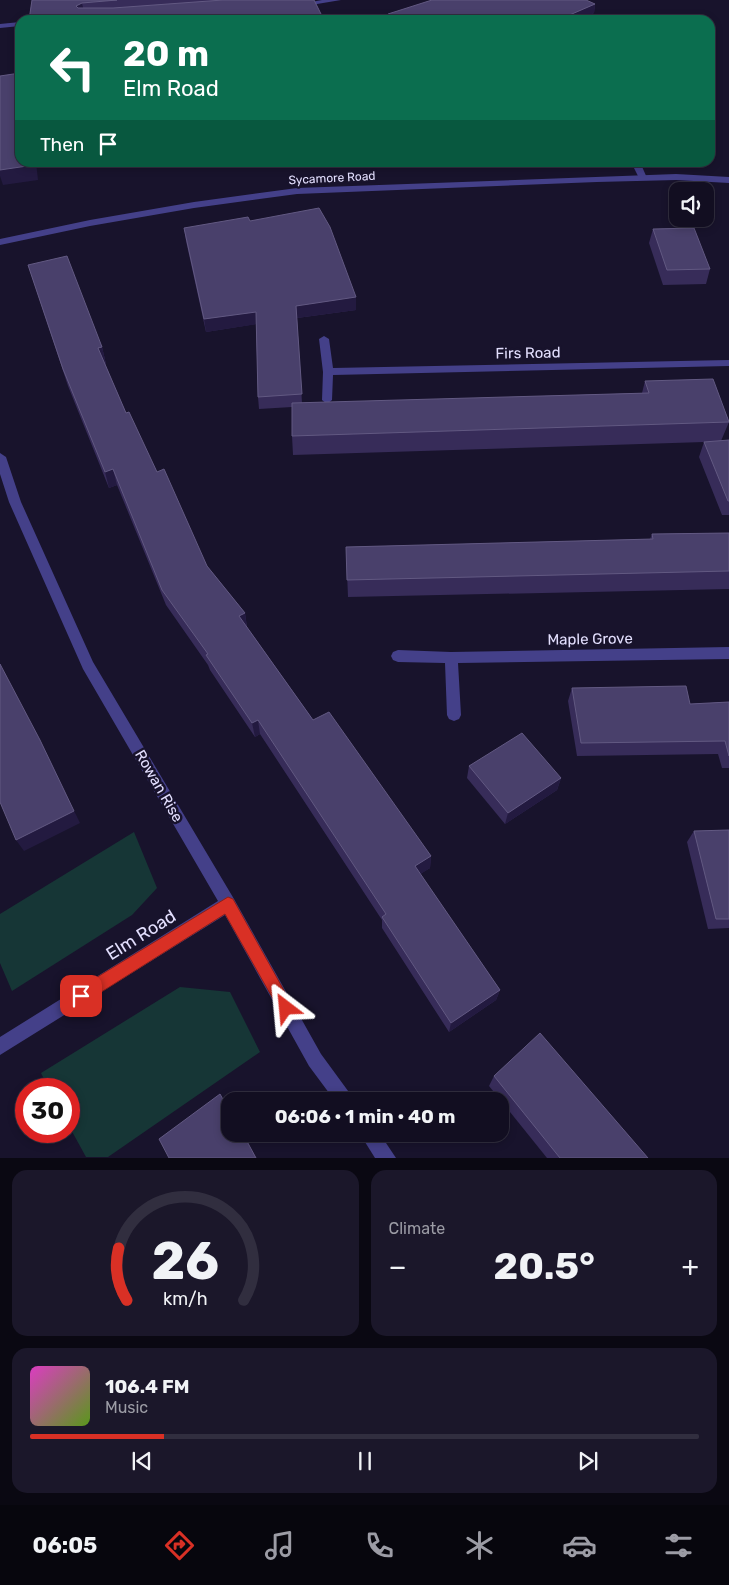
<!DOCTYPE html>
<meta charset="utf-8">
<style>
:root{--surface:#120e21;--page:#1b172a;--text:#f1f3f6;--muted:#9c9ca5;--line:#312e3f;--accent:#d93025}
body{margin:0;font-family:Rubik,sans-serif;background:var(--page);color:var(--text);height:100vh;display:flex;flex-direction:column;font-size:19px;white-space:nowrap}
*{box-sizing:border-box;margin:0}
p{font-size:16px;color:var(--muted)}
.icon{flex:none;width:28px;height:28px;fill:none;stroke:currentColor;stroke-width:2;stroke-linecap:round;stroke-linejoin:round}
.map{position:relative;height:1158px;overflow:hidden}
.sheet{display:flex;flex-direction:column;gap:12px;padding:12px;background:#0a0812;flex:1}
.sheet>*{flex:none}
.guide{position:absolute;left:15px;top:15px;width:700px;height:152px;border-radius:15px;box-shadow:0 2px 8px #0003,0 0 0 1px var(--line);background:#0b6e4f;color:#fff;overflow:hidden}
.controls{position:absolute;left:669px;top:182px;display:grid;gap:10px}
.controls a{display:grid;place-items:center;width:45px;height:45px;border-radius:10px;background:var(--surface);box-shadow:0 2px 8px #0003,0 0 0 1px var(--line);font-size:25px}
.speed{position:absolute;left:15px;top:1078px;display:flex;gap:10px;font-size:25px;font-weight:700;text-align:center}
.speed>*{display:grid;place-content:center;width:65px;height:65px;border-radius:50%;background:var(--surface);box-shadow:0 2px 8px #0003,0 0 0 1px var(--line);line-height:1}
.speed .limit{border:8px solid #d22;background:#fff;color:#111}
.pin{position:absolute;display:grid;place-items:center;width:42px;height:42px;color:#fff;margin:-21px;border-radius:10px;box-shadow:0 2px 8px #0006}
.me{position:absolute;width:55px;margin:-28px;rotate:331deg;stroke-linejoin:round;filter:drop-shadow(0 0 4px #0008)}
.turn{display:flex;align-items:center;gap:18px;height:105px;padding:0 25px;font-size:22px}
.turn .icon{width:65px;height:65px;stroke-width:2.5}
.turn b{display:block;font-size:35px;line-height:42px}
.then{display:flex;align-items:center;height:48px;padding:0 25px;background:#0003;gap:10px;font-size:19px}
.big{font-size:38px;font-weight:700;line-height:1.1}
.sheet .tile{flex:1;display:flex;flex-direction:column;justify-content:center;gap:8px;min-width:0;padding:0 18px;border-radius:15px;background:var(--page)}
.sheet .dial{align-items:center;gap:0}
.dial svg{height:130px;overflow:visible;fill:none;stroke:var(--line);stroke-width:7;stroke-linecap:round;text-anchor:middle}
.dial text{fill:var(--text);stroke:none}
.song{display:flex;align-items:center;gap:15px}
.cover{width:60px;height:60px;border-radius:8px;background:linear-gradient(135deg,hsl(310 70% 55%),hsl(90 70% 35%))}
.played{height:5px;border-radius:2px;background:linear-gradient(90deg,var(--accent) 20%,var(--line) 20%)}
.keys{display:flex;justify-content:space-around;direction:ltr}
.heat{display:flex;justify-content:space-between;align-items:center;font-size:28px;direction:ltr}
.sheet .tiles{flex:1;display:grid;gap:12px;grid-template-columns:1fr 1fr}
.tile:last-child{grid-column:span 2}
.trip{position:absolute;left:221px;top:1092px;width:288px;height:50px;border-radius:15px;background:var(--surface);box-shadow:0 2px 8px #0003,0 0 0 1px var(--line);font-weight:700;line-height:50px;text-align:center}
.tabs{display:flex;height:80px;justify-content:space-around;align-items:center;background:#07060d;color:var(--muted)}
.tabs .icon{width:35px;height:35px}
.tabs .selected{color:var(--accent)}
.tabs b{font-size:22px;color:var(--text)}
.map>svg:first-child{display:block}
</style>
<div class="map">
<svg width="729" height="1158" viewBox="0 0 729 1158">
<rect width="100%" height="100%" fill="#18132c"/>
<!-- green -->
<g fill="#163636">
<path d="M 134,832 L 157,888 L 132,915 L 12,991 L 0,963 L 0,914 Z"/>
<path d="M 180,987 L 230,992 L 260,1052 L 108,1157 L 86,1157 L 69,1126 L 69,1089 L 49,1089 L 41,1073 Z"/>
</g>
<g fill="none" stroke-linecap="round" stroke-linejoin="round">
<!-- lane -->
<g fill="#444089" fill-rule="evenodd">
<path d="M 596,17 L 599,20 L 591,20 Z"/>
<path d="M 631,162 L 640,162 L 647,178 L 646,180 L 640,180 Z"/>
</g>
<!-- street -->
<g fill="#444089" fill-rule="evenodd">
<path d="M 322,0 L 341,0 L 299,7 L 295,5 Z"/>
<path d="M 20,22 L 20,26 L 0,28 L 0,24 Z"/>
<path d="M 676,174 L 729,177 L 729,183 L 676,180 L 597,182 L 297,194 L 194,208 L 90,226 L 0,245 L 0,239 L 90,220 L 194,202 L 297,188 Z"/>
<path d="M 324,336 L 329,339 L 333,368 L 729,360 L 729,366 L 333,375 L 332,400 L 327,404 L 322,400 L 323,372 L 319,339 Z"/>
<path d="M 0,453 L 6,457 L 21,502 L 93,662 L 234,899 L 321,1054 L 351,1095 L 354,1101 L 335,1101 L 309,1066 L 225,915 L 0,1055 L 0,1037 L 218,901 L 83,669 L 9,502 L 0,474 Z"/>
<path d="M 729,647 L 729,659 L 458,663 L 461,715 L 459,719 L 454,721 L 449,719 L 447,715 L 445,663 L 398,662 L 393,660 L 391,656 L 393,652 L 398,650 L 451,652 Z"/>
<path d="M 360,1134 L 380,1134 L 396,1158 L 375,1158 Z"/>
</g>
</g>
<!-- wall -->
<g fill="#372c59">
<path d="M 32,0 L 314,0 L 29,20 Z"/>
<path d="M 595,4 L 594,13 L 577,20 L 388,20 L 388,14 Z"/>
<path d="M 250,221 L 356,310 L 297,318 L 302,403 L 642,393 L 645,381 L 729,422 L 721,441 L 729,440 L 729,515 L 722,515 L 699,457 L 704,442 L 293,455 L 292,436 L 292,407 L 259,409 L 258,397 L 256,324 L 206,332 L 186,241 L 184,228 Z"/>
<path d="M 653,229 L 710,269 L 706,284 L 663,285 L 649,243 Z"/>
<path d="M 28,265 L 102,347 L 106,364 L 105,364 L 126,413 L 157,472 L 207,566 L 245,613 L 247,627 L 313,720 L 431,856 L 430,868 L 420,874 L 500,990 L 496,1000 L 449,1032 L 382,928 L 382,920 L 260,734 L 255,737 L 210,670 L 208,665 L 166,605 L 117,485 L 109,488 L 68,386 Z"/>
<path d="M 729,533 L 729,589 L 348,597 L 346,547 L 650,539 L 652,534 Z"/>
<path d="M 572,688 L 690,704 L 729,702 L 729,768 L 722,768 L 718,754 L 577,756 L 568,701 Z"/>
<path d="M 469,766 L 561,778 L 557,790 L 505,824 L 467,778 Z"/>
<path d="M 729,830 L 729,928 L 708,929 L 687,842 L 694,831 Z"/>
<path d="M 494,1076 L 648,1158 L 547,1158 L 489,1086 Z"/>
</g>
<!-- shaded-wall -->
<g fill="#231a40">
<path d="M 82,3 L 85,16 L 76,6 Z"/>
<path d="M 595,4 L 594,13 L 577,20 L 558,20 Z"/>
<path d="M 34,162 L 36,162 L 38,180 L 3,185 L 0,176 L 0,170 Z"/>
<path d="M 356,297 L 356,310 L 297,318 L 296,306 Z"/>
<path d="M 256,312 L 257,324 L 206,332 L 204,319 Z"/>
<path d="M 102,347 L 106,364 L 102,365 L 98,348 Z"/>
<path d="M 113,469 L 117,485 L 109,488 L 105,472 Z"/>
<path d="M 245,613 L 247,629 L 239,616 Z"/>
<path d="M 258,720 L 260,734 L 255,737 L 252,723 Z"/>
<path d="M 46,753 L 80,823 L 24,851 L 16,840 Z"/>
<path d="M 561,778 L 557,790 L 505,824 L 508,813 Z"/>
<path d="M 431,856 L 430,868 L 414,878 L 415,866 Z"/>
<path d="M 500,990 L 496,1000 L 449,1032 L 451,1023 Z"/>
</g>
<!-- building -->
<g fill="#49406b" stroke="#625982">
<path d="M 32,0 L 117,0 L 82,3 L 76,6 L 78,8 L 113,8 L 223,0 L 314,0 L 324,20 L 29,20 Z"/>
<path d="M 432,0 L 586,0 L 595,4 L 558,20 L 394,20 L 388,14 Z"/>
<path d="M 20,73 L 20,162 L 34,162 L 34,165 L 0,170 L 0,76 Z"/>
<path d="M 319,208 L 330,227 L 356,297 L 296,306 L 302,394 L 258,397 L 256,312 L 204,319 L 184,228 L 248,217 L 250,221 Z"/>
<path d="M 694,228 L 710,269 L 667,270 L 653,229 Z"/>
<path d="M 67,256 L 102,347 L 98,348 L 126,413 L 129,412 L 157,472 L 164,469 L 207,566 L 245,613 L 239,616 L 313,720 L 329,712 L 431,856 L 415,866 L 500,990 L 451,1023 L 382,917 L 386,914 L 258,720 L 252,723 L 206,655 L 208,654 L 162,590 L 113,469 L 105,472 L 63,369 L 28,265 Z"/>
<path d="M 713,379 L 729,422 L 292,436 L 292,403 L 649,393 L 645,381 Z"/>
<path d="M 729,440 L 729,501 L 728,501 L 704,442 Z"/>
<path d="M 729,533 L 729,571 L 347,580 L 346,547 L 653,539 L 652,534 Z"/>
<path d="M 0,664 L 40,740 L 74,811 L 16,840 L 0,802 Z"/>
<path d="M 686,686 L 690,704 L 729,702 L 729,756 L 725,741 L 581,743 L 572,688 Z"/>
<path d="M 522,733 L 561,778 L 508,813 L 469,766 Z"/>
<path d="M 729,830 L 729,919 L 716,919 L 694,831 Z"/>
<path d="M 540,1033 L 648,1158 L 560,1158 L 494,1076 Z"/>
<path d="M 220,1094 L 230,1112 L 230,1134 L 243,1134 L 256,1158 L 169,1158 L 159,1139 Z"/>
</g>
<!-- route -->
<path fill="#d93025" stroke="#8d1f18" d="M 228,897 L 233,899 L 291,1003 L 294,1008 L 291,1013 L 286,1016 L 281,1013 L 225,914 L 87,1001 L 81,1003 L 76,1001 L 74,996 L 76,990 Z"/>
<g text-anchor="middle" stroke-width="5" stroke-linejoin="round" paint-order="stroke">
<!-- far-street labels -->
<g font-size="12" fill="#e3dffe" stroke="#18132c">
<text transform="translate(332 178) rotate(-3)" y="4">Sycamore Road</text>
</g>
<!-- street labels -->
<g font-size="15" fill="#e3dffe" stroke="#18132c">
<text transform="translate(528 353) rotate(-1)" y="5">Firs Road</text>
<text transform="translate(590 639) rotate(-1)" y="5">Maple Grove</text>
<text transform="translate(159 786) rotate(60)" y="5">Rowan Rise</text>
</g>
<!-- near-street labels -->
<g font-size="18" fill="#e3dffe" stroke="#18132c">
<text transform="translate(141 935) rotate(-32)" y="6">Elm Road</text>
</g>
</g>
</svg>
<div class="controls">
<a><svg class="icon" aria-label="sound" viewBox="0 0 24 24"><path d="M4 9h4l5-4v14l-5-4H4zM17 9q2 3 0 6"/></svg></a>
</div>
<div class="speed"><div class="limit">30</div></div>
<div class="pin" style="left:81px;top:996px;background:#d93025"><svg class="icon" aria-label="arrive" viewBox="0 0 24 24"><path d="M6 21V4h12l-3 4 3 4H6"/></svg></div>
<svg class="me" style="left:286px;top:1008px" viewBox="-20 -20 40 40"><path d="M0-17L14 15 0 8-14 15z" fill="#d93025" stroke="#fff" stroke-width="4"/></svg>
<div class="trip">06:06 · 1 min · 40 m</div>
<div class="guide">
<div class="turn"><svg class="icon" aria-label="left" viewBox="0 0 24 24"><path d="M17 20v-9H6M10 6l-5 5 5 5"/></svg><div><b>20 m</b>Elm Road</div></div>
<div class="then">Then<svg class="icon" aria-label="arrive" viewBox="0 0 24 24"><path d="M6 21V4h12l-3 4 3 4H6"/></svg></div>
</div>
</div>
<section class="sheet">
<div class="tiles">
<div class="tile dial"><svg viewBox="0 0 100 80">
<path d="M14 69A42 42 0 1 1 86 69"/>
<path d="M14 69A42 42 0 0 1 9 37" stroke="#d93025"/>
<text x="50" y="56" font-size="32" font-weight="700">26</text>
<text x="50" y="72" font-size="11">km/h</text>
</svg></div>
<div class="tile"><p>Climate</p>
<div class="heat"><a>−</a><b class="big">20.5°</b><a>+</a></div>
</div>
<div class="tile">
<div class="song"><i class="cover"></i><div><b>106.4 FM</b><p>Music</p></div></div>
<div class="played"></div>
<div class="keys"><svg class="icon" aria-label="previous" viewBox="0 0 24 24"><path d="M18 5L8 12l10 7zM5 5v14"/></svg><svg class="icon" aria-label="pause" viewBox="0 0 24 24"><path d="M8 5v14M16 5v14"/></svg><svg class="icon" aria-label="next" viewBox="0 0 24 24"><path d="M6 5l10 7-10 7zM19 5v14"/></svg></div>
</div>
</div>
</section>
<nav class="tabs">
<b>06:05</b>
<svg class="icon selected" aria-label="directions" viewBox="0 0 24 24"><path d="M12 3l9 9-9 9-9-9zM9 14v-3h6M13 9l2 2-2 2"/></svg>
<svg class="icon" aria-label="music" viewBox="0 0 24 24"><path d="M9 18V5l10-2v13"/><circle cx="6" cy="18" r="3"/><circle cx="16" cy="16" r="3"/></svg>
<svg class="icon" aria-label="phone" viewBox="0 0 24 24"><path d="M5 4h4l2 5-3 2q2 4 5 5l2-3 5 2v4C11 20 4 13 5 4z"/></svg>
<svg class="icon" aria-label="climate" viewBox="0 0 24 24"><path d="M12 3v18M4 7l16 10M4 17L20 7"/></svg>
<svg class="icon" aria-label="car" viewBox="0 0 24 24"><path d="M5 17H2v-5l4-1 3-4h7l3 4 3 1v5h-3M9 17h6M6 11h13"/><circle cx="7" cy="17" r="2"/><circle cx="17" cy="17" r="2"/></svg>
<svg class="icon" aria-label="filters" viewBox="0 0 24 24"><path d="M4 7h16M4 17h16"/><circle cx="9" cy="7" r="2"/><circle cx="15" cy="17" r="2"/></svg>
</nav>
